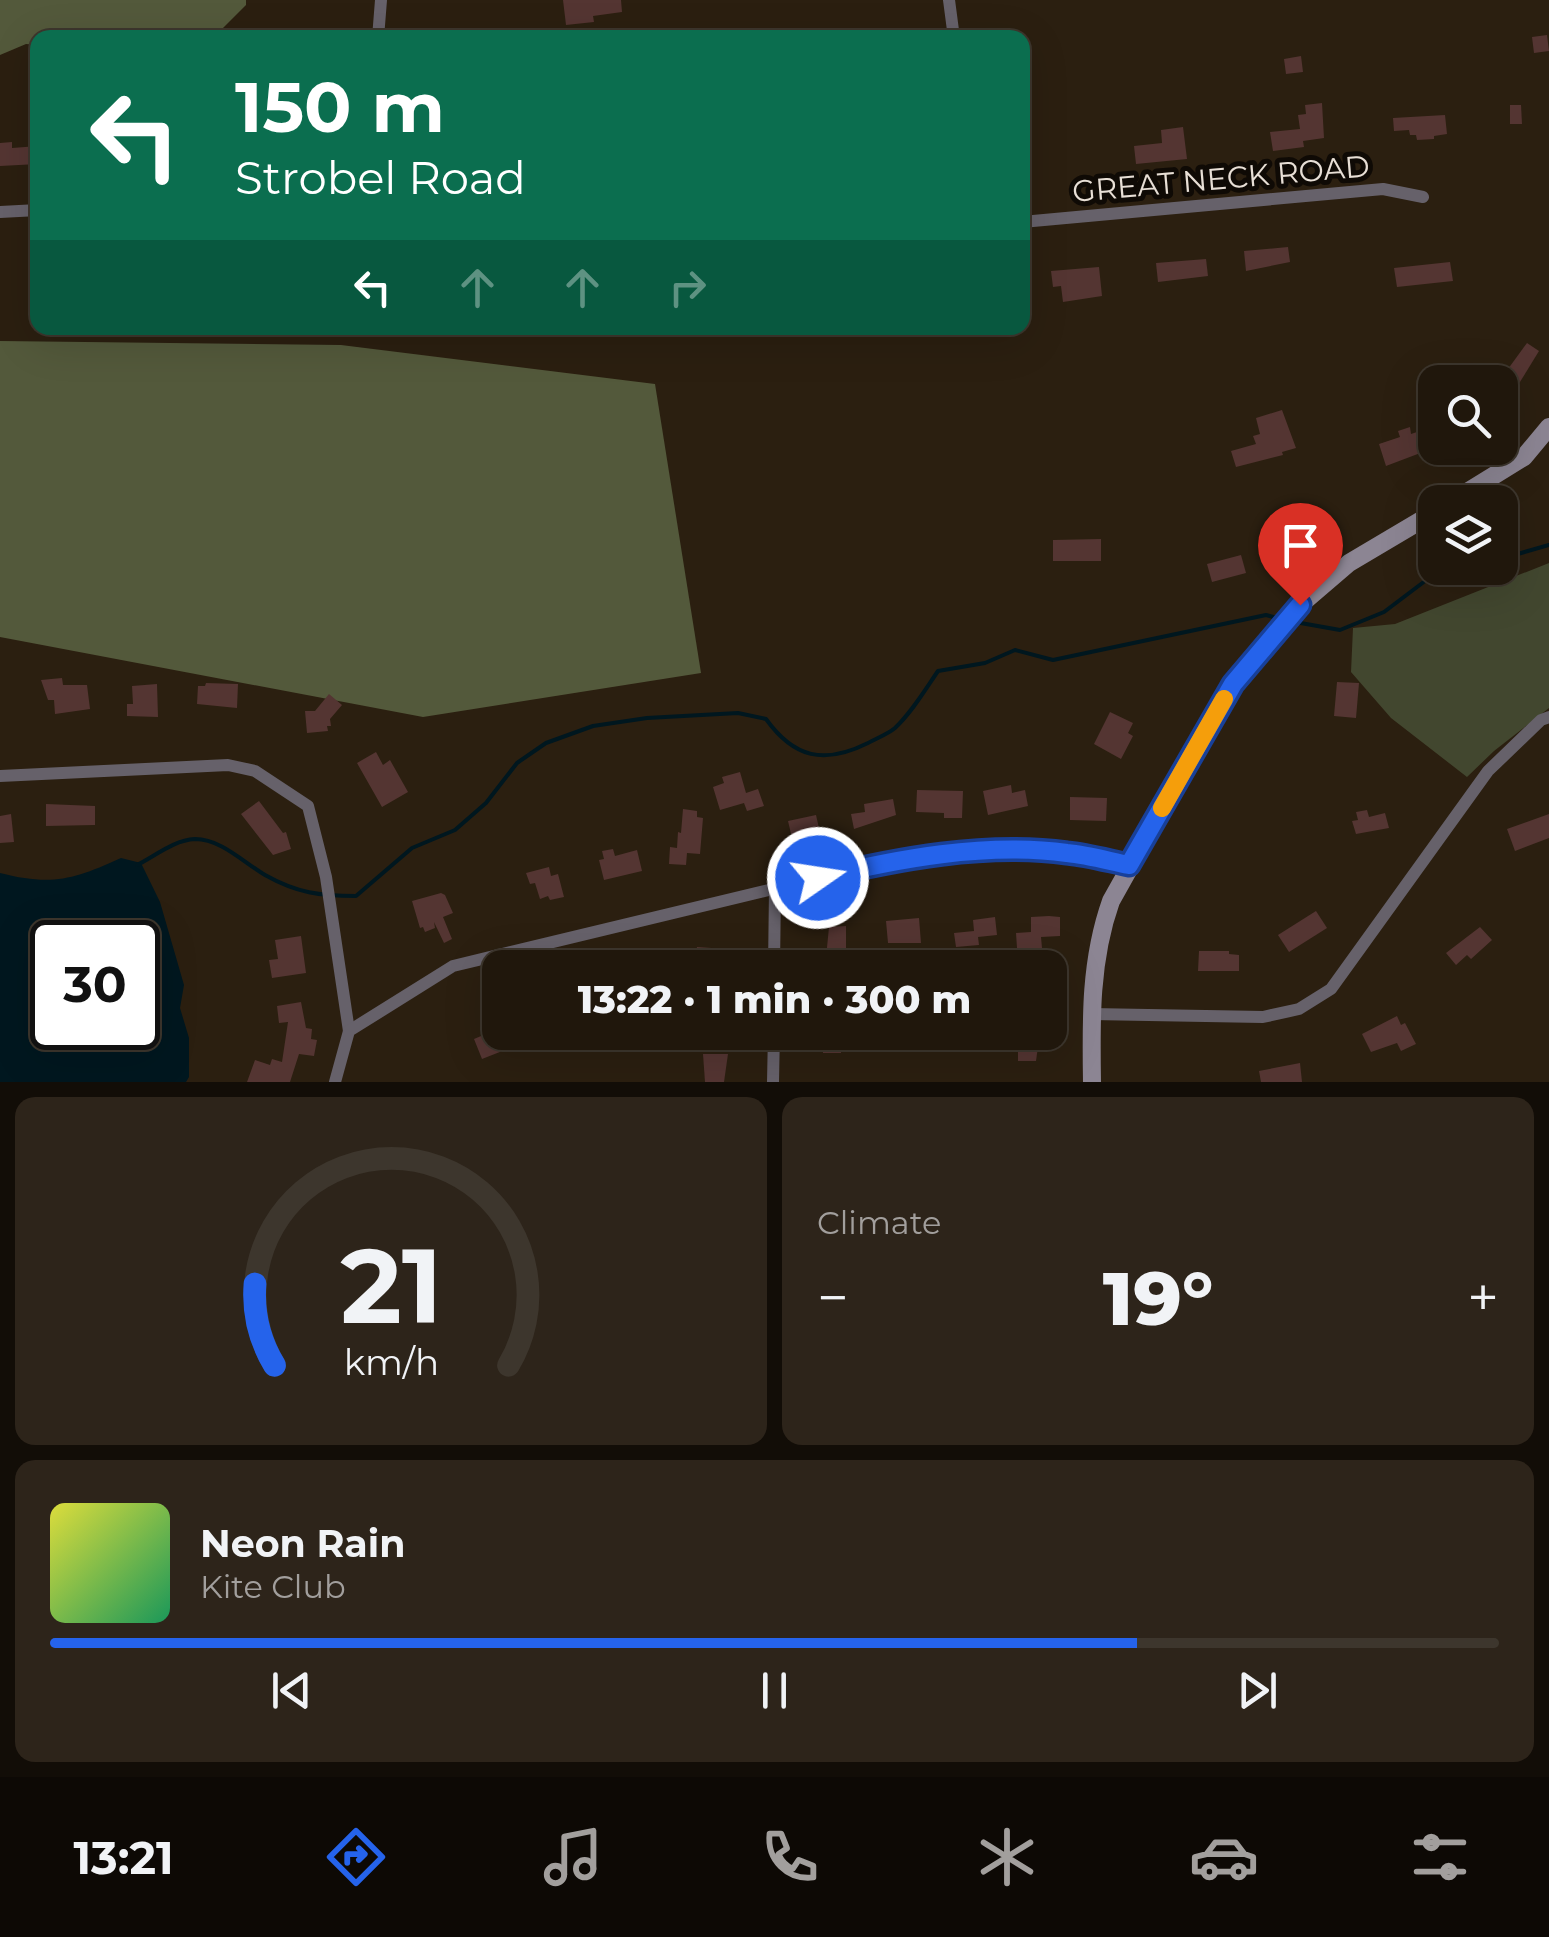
<!DOCTYPE html>
<meta charset="utf-8">
<style>
:root{--surface:#20170c;--page:#2d241a;--text:#f1f3f6;--muted:#a29f9d;--line:#3d362d;--accent:#2563eb}
body{margin:0;font-family:Montserrat,sans-serif;background:var(--page);color:var(--text);height:100vh;display:flex;flex-direction:column;font-size:38px;white-space:nowrap}
*{box-sizing:border-box;margin:0}
p{font-size:32px;color:var(--muted)}
.icon{flex:none;width:55px;height:55px;fill:none;stroke:currentColor;stroke-width:2;stroke-linecap:round;stroke-linejoin:round}
.map{position:relative;height:1082px;overflow:hidden}
.details{display:flex;flex-direction:column;gap:15px;padding:15px;background:#120d07;flex:1}
.details>*{flex:none}
.banner{position:absolute;left:30px;top:30px;width:1000px;height:305px;border-radius:20px;box-shadow:0 10px 40px #0002,0 0 0 2px var(--line);background:#0b6e4f;color:#fff;overflow:hidden}
.tools{position:absolute;left:1418px;top:365px;display:grid;gap:20px}
.tools a{display:grid;place-items:center;width:100px;height:100px;border-radius:20px;background:var(--surface);box-shadow:0 10px 40px #0002,0 0 0 2px var(--line);font-size:50px}
.speed{position:absolute;left:30px;top:920px;display:flex;gap:20px;font-size:50px;font-weight:700;text-align:center}
.speed>*{display:grid;place-content:center;width:130px;height:130px;border-radius:50%;background:var(--surface);box-shadow:0 10px 40px #0002,0 0 0 2px var(--line);line-height:1}
.speed .limit{border:5px solid #111;border-radius:15px;background:#fff;color:#111}
.pin{position:absolute;display:grid;place-items:center;width:85px;height:85px;color:#fff;margin:-102px -42px;border-radius:50% 50% 50% 0;rotate:-45deg;box-shadow:0 0 10px #0007}
.pin .icon{rotate:45deg}
.me{position:absolute;width:110px;margin:-55px;rotate:77deg;stroke-linejoin:round;filter:drop-shadow(0 0 8px #0008)}
.turn{display:flex;align-items:center;gap:35px;height:210px;padding:0 40px;font-size:45px}
.turn .icon{width:130px;height:130px;stroke-width:2.5}
.turn b{display:block;font-size:70px;line-height:85px}
.lanes{display:flex;align-items:center;height:95px;padding:0 40px;background:#0003;justify-content:center;gap:50px;direction:ltr}
.lanes .off{opacity:.35}
.big{font-size:75px;font-weight:800;line-height:1.1}
.details .card{flex:1;display:flex;flex-direction:column;justify-content:center;gap:15px;min-width:0;padding:0 35px;border-radius:20px;background:var(--page)}
.details .dial{align-items:center;gap:0}
.dial svg{height:260px;overflow:visible;fill:none;stroke:var(--line);stroke-width:7;stroke-linecap:round;text-anchor:middle}
.dial text{fill:var(--text);stroke:none}
.song{display:flex;align-items:center;gap:30px}
.cover{width:120px;height:120px;border-radius:15px;background:linear-gradient(135deg,hsl(60 70% 55%),hsl(150 70% 35%))}
.played{height:10px;border-radius:5px;background:linear-gradient(90deg,var(--accent) 75%,var(--line) 75%)}
.keys{display:flex;justify-content:space-around;direction:ltr}
.heat{display:flex;justify-content:space-between;align-items:center;font-size:55px;direction:ltr}
.details .tiles{flex:1;display:grid;gap:15px;grid-template-columns:1fr 1fr}
.card:last-child{grid-column:span 2}
.trip{position:absolute;left:482px;top:950px;width:585px;height:100px;border-radius:20px;background:var(--surface);box-shadow:0 10px 40px #0002,0 0 0 2px var(--line);font-weight:800;line-height:100px;text-align:center}
.tab-bar{display:flex;height:160px;justify-content:space-around;align-items:center;background:#0d0905;color:var(--muted)}
.tab-bar .icon{width:70px;height:70px}
.tab-bar .on{color:var(--accent)}
.tab-bar b{font-size:45px;color:var(--text)}
.map>svg:first-child{display:block}
</style>
<div class="map">
<svg width="1549" height="1082" viewBox="0 0 1549 1082">
<rect width="100%" height="100%" fill="#2b1f10"/>
<!-- green -->
<path fill="#42472f" d="M 1549,563 L 1549,708 L 1494,751 L 1467,777 L 1391,718 L 1351,672 L 1353,628 L 1395,624 Z"/>
<!-- forest -->
<g fill="#53593b">
<path d="M 0,0 L 246,0 L 246,5 L 214,37 L 38,38 L 37,45 L 26,44 L 0,55 Z"/>
<path d="M 0,341 L 341,345 L 655,384 L 701,673 L 423,717 L 0,637 Z"/>
</g>
<!-- water -->
<path fill="#00171f" fill-rule="evenodd" d="M 121,858 L 141,863 L 160,902 L 184,985 L 180,1008 L 189,1038 L 189,1077 L 186,1082 L 0,1082 L 0,873 C 51,886 73,880 121,858 ZM 52,942 L 138,942 L 138,1028 L 52,1028 Z"/>
<g fill="none" stroke-linecap="round" stroke-linejoin="round">
<!-- stream -->
<g stroke="#00171f" stroke-width="4">
<path d="M 1500,559 L 1549,545"/>
<path d="M 1295,622 L 1340,630 L 1384,612 L 1429,578 L 1468,568"/>
<path d="M 137,865 C 155,856 174,840 195,839 C 221,839 243,862 265,875 C 297,893 320,896 356,896 L 412,848 L 455,830 L 486,803 L 517,763 L 546,743 L 593,726 L 647,718 L 738,713 L 766,719 C 794,758 824,765 868,743 C 877,738 888,734 895,728 C 912,712 925,690 938,671 L 985,663 L 1015,650 L 1053,660 L 1266,615 L 1281,619"/>
</g>
</g>
<!-- building -->
<g fill="#543532">
<path d="M 563,0 L 621,0 L 622,12 L 593,16 L 594,22 L 566,25 Z"/>
<path d="M 1547,35 L 1549,51 L 1534,53 L 1532,37 Z"/>
<path d="M 1301,56 L 1303,72 L 1286,74 L 1284,59 Z"/>
<path d="M 1322,103 L 1324,138 L 1303,141 L 1304,147 L 1273,151 L 1270,132 L 1300,129 L 1298,115 L 1306,114 L 1305,105 Z"/>
<path d="M 1510,105 L 1521,105 L 1522,124 L 1510,124 Z"/>
<path d="M 1445,115 L 1447,134 L 1434,136 L 1434,139 L 1417,140 L 1416,135 L 1410,135 L 1409,130 L 1394,131 L 1393,118 Z"/>
<path d="M 1183,127 L 1187,159 L 1136,164 L 1134,146 L 1162,143 L 1161,130 Z"/>
<path d="M 12,142 L 12,148 L 38,146 L 38,164 L 0,166 L 0,143 Z"/>
<path d="M 1288,247 L 1290,262 L 1246,271 L 1244,251 Z"/>
<path d="M 1206,259 L 1208,276 L 1158,282 L 1156,263 Z"/>
<path d="M 1450,262 L 1453,281 L 1397,287 L 1394,268 Z"/>
<path d="M 1099,267 L 1102,296 L 1063,302 L 1061,286 L 1053,287 L 1051,271 Z"/>
<path d="M 1527,343 L 1539,351 L 1515,390 L 1500,380 Z"/>
<path d="M 1282,410 L 1296,448 L 1282,452 L 1283,455 L 1236,467 L 1231,451 L 1256,444 L 1253,436 L 1260,434 L 1256,418 Z"/>
<path d="M 1410,427 L 1411,434 L 1417,432 L 1423,452 L 1386,466 L 1379,444 L 1400,437 L 1398,431 Z"/>
<path d="M 1101,539 L 1101,561 L 1053,561 L 1053,540 Z"/>
<path d="M 1241,555 L 1246,573 L 1212,582 L 1207,564 Z"/>
<path d="M 62,678 L 63,685 L 87,685 L 90,709 L 55,714 L 54,700 L 48,700 L 41,680 Z"/>
<path d="M 1337,682 L 1359,683 L 1356,718 L 1334,716 Z"/>
<path d="M 206,683 L 238,684 L 237,708 L 197,704 L 198,686 L 205,686 Z"/>
<path d="M 157,684 L 158,717 L 127,716 L 127,704 L 133,704 L 132,686 Z"/>
<path d="M 329,694 L 342,705 L 330,719 L 331,726 L 327,726 L 328,731 L 307,733 L 305,711 L 315,711 Z"/>
<path d="M 1110,712 L 1133,723 L 1128,733 L 1133,736 L 1121,759 L 1094,744 Z"/>
<path d="M 376,752 L 383,765 L 390,760 L 408,792 L 382,807 L 357,763 Z"/>
<path d="M 740,772 L 746,793 L 758,789 L 764,806 L 747,811 L 744,803 L 720,810 L 713,787 L 724,783 L 722,777 Z"/>
<path d="M 1011,785 L 1012,793 L 1025,790 L 1028,806 L 988,815 L 983,791 Z"/>
<path d="M 917,790 L 963,791 L 962,818 L 944,818 L 944,813 L 916,812 Z"/>
<path d="M 1070,797 L 1107,798 L 1106,821 L 1070,820 Z"/>
<path d="M 893,799 L 896,815 L 854,829 L 851,814 L 865,812 L 864,804 Z"/>
<path d="M 259,801 L 283,833 L 286,832 L 291,849 L 273,855 L 241,814 Z"/>
<path d="M 46,804 L 95,806 L 95,825 L 46,826 Z"/>
<path d="M 683,809 L 697,811 L 697,817 L 703,818 L 700,854 L 687,853 L 686,865 L 669,864 L 670,847 L 677,848 L 678,832 L 681,833 Z"/>
<path d="M 1367,810 L 1369,817 L 1385,813 L 1389,828 L 1356,834 L 1352,821 L 1358,820 L 1356,812 Z"/>
<path d="M 11,814 L 14,842 L 0,843 L 0,816 Z"/>
<path d="M 1549,814 L 1549,838 L 1515,851 L 1507,829 Z"/>
<path d="M 816,815 L 821,837 L 807,840 L 806,836 L 792,838 L 788,821 Z"/>
<path d="M 613,849 L 615,856 L 637,850 L 642,871 L 604,880 L 599,860 L 604,859 L 602,851 Z"/>
<path d="M 549,867 L 551,876 L 558,874 L 564,897 L 550,900 L 548,896 L 540,899 L 535,883 L 530,884 L 526,873 Z"/>
<path d="M 441,893 L 445,895 L 453,913 L 443,917 L 452,939 L 444,943 L 434,922 L 435,928 L 425,932 L 423,927 L 420,928 L 412,901 Z"/>
<path d="M 1316,911 L 1327,928 L 1289,952 L 1278,935 Z"/>
<path d="M 1049,916 L 1060,917 L 1060,936 L 1041,937 L 1042,948 L 1017,948 L 1016,933 L 1031,932 L 1031,917 Z"/>
<path d="M 995,917 L 997,935 L 978,937 L 979,945 L 956,947 L 954,933 L 974,931 L 973,920 Z"/>
<path d="M 919,918 L 921,943 L 888,943 L 886,921 Z"/>
<path d="M 846,926 L 846,968 L 825,968 L 829,927 Z"/>
<path d="M 1480,927 L 1492,940 L 1471,959 L 1467,955 L 1456,965 L 1446,953 Z"/>
<path d="M 301,936 L 306,973 L 272,978 L 269,960 L 278,959 L 275,940 Z"/>
<path d="M 697,947 L 741,950 L 739,968 L 695,968 Z"/>
<path d="M 1199,951 L 1229,951 L 1229,954 L 1239,955 L 1239,971 L 1198,971 Z"/>
<path d="M 301,1002 L 306,1028 L 312,1029 L 311,1039 L 317,1040 L 314,1056 L 299,1054 L 290,1082 L 247,1082 L 255,1060 L 270,1065 L 272,1059 L 282,1062 L 288,1022 L 279,1023 L 277,1006 Z"/>
<path d="M 1397,1016 L 1401,1025 L 1405,1023 L 1416,1044 L 1401,1051 L 1397,1043 L 1371,1052 L 1362,1034 Z"/>
<path d="M 500,1028 L 500,1032 L 509,1032 L 515,1046 L 482,1059 L 474,1039 Z"/>
<rect x="823" y="1032" width="18" height="21"/>
<path d="M 1018,1032 L 1040,1032 L 1036,1061 L 1018,1061 Z"/>
<path d="M 703,1054 L 728,1054 L 724,1082 L 705,1082 Z"/>
<path d="M 1300,1063 L 1302,1082 L 1261,1082 L 1259,1071 Z"/>
</g>
<g fill="none" stroke-linecap="round" stroke-linejoin="round">
<!-- street -->
<g stroke="#66616a" stroke-width="12">
<path d="M 949,0 L 954,38"/>
<path d="M 378,38 L 381,0"/>
<path d="M 0,212 L 38,210"/>
<path d="M 1022,222 L 1383,189 L 1423,197"/>
<path d="M 0,776 L 228,765 L 255,771 L 308,806 L 326,877 L 349,1031"/>
<path d="M 774,968 L 775,888"/>
<path d="M 1091,1014 L 1263,1017 L 1299,1009 L 1331,989 L 1488,771 L 1541,720 L 1549,717"/>
<path d="M 335,1082 L 349,1031 L 453,966 L 889,861 L 990,851 L 1065,852 L 1129,865"/>
<path d="M 773,1082 L 774,1032"/>
</g>
<!-- secondary -->
<g stroke="#8c8593" stroke-width="18">
<path d="M 1451,502 L 1524,457 L 1549,427"/>
<path d="M 1092,1082 C 1091,1020 1090,960 1111,901 L 1233,683 L 1300,605 L 1349,563 L 1435,512"/>
</g>
</g>
<g fill="none" stroke-linecap="round" stroke-linejoin="round">
<defs>
<path id="route" d="M 818,878 C 897,859 985,842 1067,853 C 1088,855 1109,861 1129,865 L 1233,684 L 1300,605"/>
</defs>
<!-- route casing -->
<use href="#route" stroke="#184099" stroke-width="25"/>
<!-- route -->
<use href="#route" stroke="#2563eb" stroke-width="18"/>
<!-- slow -->
<path stroke="#f59e0b" stroke-width="18" d="M 1162,808 L 1224,699"/>
</g>
<g text-anchor="middle" stroke-width="10" stroke-linejoin="round" paint-order="stroke">
<!-- street labels -->
<g font-size="30" fill="#e8dfd6" stroke="#0f0a05">
<text transform="translate(1221 179) rotate(-5)" y="10">GREAT NECK ROAD</text>
</g>
</g>
</svg>
<div class="tools">
<a><svg class="icon" aria-label="search" viewBox="0 0 24 24"><circle cx="10" cy="10" r="6"/><path d="M15 15l6 6"/></svg></a>
<a><svg class="icon" aria-label="layers" viewBox="0 0 24 24"><path d="M12 4l9 5-9 5-9-5zM3 14l9 5 9-5"/></svg></a>
</div>
<div class="speed"><div class="limit">30</div></div>
<div class="pin" style="left:1300px;top:605px;background:#d93025"><svg class="icon" aria-label="arrive" viewBox="0 0 24 24"><path d="M6 21V4h12l-3 4 3 4H6"/></svg></div>
<svg class="me" style="left:818px;top:878px" viewBox="-20 -20 40 40"><circle r="17" fill="#2563eb" stroke="#fff" stroke-width="3"/><path d="M0-11L8 9 0 5-8 9z" fill="#fff"/></svg>
<div class="trip">13:22 · 1 min · 300 m</div>
<div class="banner">
<div class="turn"><svg class="icon" aria-label="left" viewBox="0 0 24 24"><path d="M17 20v-9H6M10 6l-5 5 5 5"/></svg><div><b>150 m</b>Strobel Road</div></div>
<div class="lanes"><svg class="icon" aria-label="left" viewBox="0 0 24 24"><path d="M17 20v-9H6M10 6l-5 5 5 5"/></svg><svg class="icon off" aria-label="ahead" viewBox="0 0 24 24"><path d="M12 20V5M6 11l6-6 6 6"/></svg><svg class="icon off" aria-label="ahead" viewBox="0 0 24 24"><path d="M12 20V5M6 11l6-6 6 6"/></svg><svg class="icon off" aria-label="right" viewBox="0 0 24 24"><path d="M7 20v-9h11M14 6l5 5-5 5"/></svg></div>
</div>
</div>
<section class="details">
<div class="tiles">
<div class="card dial"><svg viewBox="0 0 100 80">
<path d="M14 69A42 42 0 1 1 86 69"/>
<path d="M14 69A42 42 0 0 1 8 44" stroke="#2563eb"/>
<text x="50" y="56" font-size="32" font-weight="700">21</text>
<text x="50" y="72" font-size="11">km/h</text>
</svg></div>
<div class="card"><p>Climate</p>
<div class="heat"><a>−</a><b class="big">19°</b><a>+</a></div>
</div>
<div class="card">
<div class="song"><i class="cover"></i><div><b>Neon Rain</b><p>Kite Club</p></div></div>
<div class="played"></div>
<div class="keys"><svg class="icon" aria-label="previous" viewBox="0 0 24 24"><path d="M18 5L8 12l10 7zM5 5v14"/></svg><svg class="icon" aria-label="pause" viewBox="0 0 24 24"><path d="M8 5v14M16 5v14"/></svg><svg class="icon" aria-label="next" viewBox="0 0 24 24"><path d="M6 5l10 7-10 7zM19 5v14"/></svg></div>
</div>
</div>
</section>
<nav class="tab-bar">
<b>13:21</b>
<svg class="icon on" aria-label="directions" viewBox="0 0 24 24"><path d="M12 3l9 9-9 9-9-9zM9 14v-3h6M13 9l2 2-2 2"/></svg>
<svg class="icon" aria-label="music" viewBox="0 0 24 24"><path d="M9 18V5l10-2v13"/><circle cx="6" cy="18" r="3"/><circle cx="16" cy="16" r="3"/></svg>
<svg class="icon" aria-label="phone" viewBox="0 0 24 24"><path d="M5 4h4l2 5-3 2q2 4 5 5l2-3 5 2v4C11 20 4 13 5 4z"/></svg>
<svg class="icon" aria-label="climate" viewBox="0 0 24 24"><path d="M12 3v18M4 7l16 10M4 17L20 7"/></svg>
<svg class="icon" aria-label="car" viewBox="0 0 24 24"><path d="M5 17H2v-5l4-1 3-4h7l3 4 3 1v5h-3M9 17h6M6 11h13"/><circle cx="7" cy="17" r="2"/><circle cx="17" cy="17" r="2"/></svg>
<svg class="icon" aria-label="filters" viewBox="0 0 24 24"><path d="M4 7h16M4 17h16"/><circle cx="9" cy="7" r="2"/><circle cx="15" cy="17" r="2"/></svg>
</nav>
